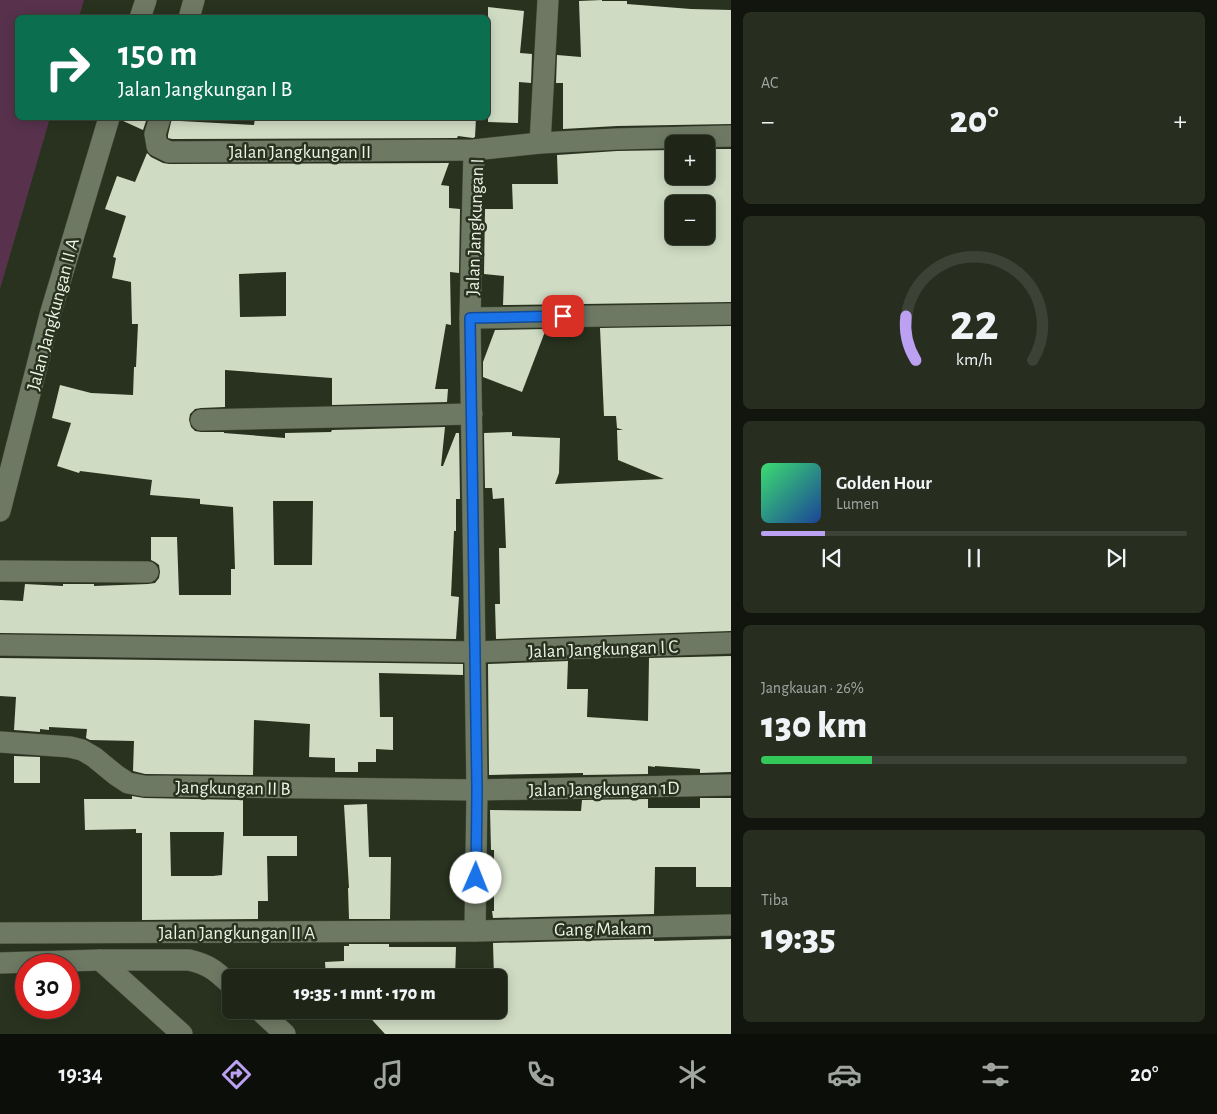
<!DOCTYPE html>
<html lang="id">
<meta charset="utf-8">
<style>
:root{--surface:#1f2617;--page:#272e20;--text:#f1f3f6;--muted:#a1a5a1;--line:#3c4336;--accent:#bca0f2}
body{margin:0;font-family:"Alegreya Sans",sans-serif;background:var(--page);color:var(--text);height:100vh;display:flex;flex-direction:column;font-size:19px;white-space:nowrap}
*{box-sizing:border-box;margin:0}
p{font-size:16px;color:var(--muted)}
.icon{flex:none;width:28px;height:28px;fill:none;stroke:currentColor;stroke-width:2;stroke-linecap:round;stroke-linejoin:round}
.map{position:relative;flex:1;overflow:hidden}
.details{display:flex;flex-direction:column;gap:12px;padding:12px;background:#11150d;width:486px}
.details>*{flex:none}
.hud{position:absolute;left:15px;top:15px;width:475px;height:105px;border-radius:8px;box-shadow:0 2px 12px #0003,0 0 0 1px var(--line);background:#0b6e4f;color:#fff;overflow:hidden}
.controls{position:absolute;left:665px;top:135px;display:grid;gap:10px}
.controls a{display:grid;place-items:center;width:50px;height:50px;border-radius:8px;background:var(--surface);box-shadow:0 2px 12px #0003,0 0 0 1px var(--line);font-size:25px}
.speed{position:absolute;left:15px;top:954px;display:flex;gap:10px;font-size:25px;font-weight:700;text-align:center}
.speed>*{display:grid;place-content:center;width:65px;height:65px;border-radius:50%;background:var(--surface);box-shadow:0 2px 12px #0003,0 0 0 1px var(--line);line-height:1}
.speed .limit{border:8px solid #d22;background:#fff;color:#111}
.pin{position:absolute;display:grid;place-items:center;width:42px;height:42px;color:#fff;margin:-21px;border-radius:10px;box-shadow:0 2px 8px #0006}
.me{position:absolute;width:55px;margin:-28px;rotate:1deg;stroke-linejoin:round;filter:drop-shadow(0 0 4px #0008)}
.turn{display:flex;align-items:center;gap:18px;height:105px;padding:0 20px;font-size:22px}
.turn .icon{width:65px;height:65px;stroke-width:2.5}
.turn b{display:block;font-size:35px;line-height:42px}
.big{font-size:38px;font-weight:800;line-height:1.1}
.details .widget{flex:1;display:flex;flex-direction:column;justify-content:center;gap:8px;min-width:0;padding:0 18px;border-radius:8px;background:var(--page)}
.details .dial{align-items:center;gap:0}
.dial svg{height:130px;overflow:visible;fill:none;stroke:var(--line);stroke-width:7;stroke-linecap:round;text-anchor:middle}
.dial text{fill:var(--text);stroke:none}
.song{display:flex;align-items:center;gap:15px}
.cover{width:60px;height:60px;border-radius:8px;background:linear-gradient(135deg,hsl(140 70% 55%),hsl(220 70% 35%))}
.played{height:5px;border-radius:2px;background:linear-gradient(90deg,var(--accent) 15%,var(--line) 15%)}
.keys{display:flex;justify-content:space-around;direction:ltr}
.heat{display:flex;justify-content:space-between;align-items:center;font-size:28px;direction:ltr}
.charge{height:8px;border-radius:4px;background:linear-gradient(90deg,#34c759 26%,var(--line) 0)}
.trip{position:absolute;left:222px;top:969px;width:285px;height:50px;border-radius:8px;background:var(--surface);box-shadow:0 2px 12px #0003,0 0 0 1px var(--line);font-weight:800;line-height:50px;text-align:center}
.dock{display:flex;height:80px;justify-content:space-around;align-items:center;background:#0c0f09;color:var(--muted)}
.dock .icon{width:35px;height:35px}
.dock .on{color:var(--accent)}
.dock b{font-size:22px;color:var(--text)}
main{display:flex;flex:1;min-height:0}
.map>svg:first-child{display:block}
</style>
<main>
<div class="map">
<svg width="731" height="1034" viewBox="0 0 731 1034">
<rect width="100%" height="100%" fill="#29321f"/>
<!-- water -->
<path fill="#58324d" d="M 0,0 L 84,0 L 79,17 L 18,18 L 18,118 L 50,118 L 0,289 Z"/>
<!-- building -->
<g fill="#cfdbc3" fill-rule="evenodd">
<path d="M 602,0 L 602,1 L 627,1 L 627,4 L 691,9 L 731,10 L 731,124 L 617,126 L 563,129 L 563,83 L 556,83 L 557,55 L 581,57 L 579,1 Z"/>
<path d="M 488,7 L 524,11 L 520,53 L 532,54 L 531,83 L 519,82 L 518,123 L 488,122 Z"/>
<path d="M 121,118 L 147,118 L 143,130 L 121,120 Z"/>
<path d="M 172,118 L 181,118 L 180,121 L 254,125 L 255,118 L 377,118 L 377,119 L 414,119 L 414,118 L 476,118 L 475,137 L 473,138 L 458,136 L 457,138 L 172,139 L 168,138 L 168,135 Z"/>
<path d="M 706,149 L 731,149 L 731,302 L 503,305 L 504,276 L 484,274 L 485,209 L 513,209 L 512,184 L 558,184 L 557,155 L 617,151 L 674,150 L 674,176 L 706,176 ZM 674,204 L 706,204 L 706,236 L 674,236 Z"/>
<path d="M 147,153 L 151,157 L 163,163 L 169,164 L 449,163 L 441,185 L 449,186 L 449,208 L 460,209 L 459,273 L 450,272 L 451,325 L 446,324 L 435,389 L 448,389 L 447,402 L 332,405 L 332,378 L 225,370 L 225,407 L 201,408 L 195,409 L 190,414 L 189,420 L 191,427 L 195,431 L 201,432 L 224,432 L 224,433 L 285,438 L 285,433 L 331,432 L 332,430 L 445,427 L 441,466 L 443,466 L 456,433 L 459,433 L 460,499 L 456,499 L 456,531 L 454,531 L 451,596 L 459,597 L 456,639 L 0,633 L 0,600 L 23,601 L 25,584 L 63,586 L 63,584 L 94,584 L 94,586 L 148,584 L 155,583 L 159,578 L 160,572 L 159,565 L 155,562 L 151,560 L 151,537 L 177,537 L 179,595 L 231,595 L 231,569 L 235,569 L 233,507 L 200,504 L 200,499 L 150,495 L 152,480 L 80,471 L 79,473 L 57,466 L 71,423 L 52,418 L 60,385 L 91,393 L 133,395 L 134,367 L 136,367 L 138,324 L 132,324 L 131,282 L 112,278 L 116,258 L 113,257 L 126,216 L 105,209 L 117,176 L 135,182 ZM 286,272 L 286,316 L 240,317 L 239,274 ZM 273,501 L 313,501 L 312,565 L 274,565 Z"/>
<path d="M 731,326 L 731,631 L 496,639 L 495,604 L 500,604 L 499,548 L 506,548 L 504,498 L 493,499 L 492,488 L 485,488 L 484,433 L 512,432 L 512,436 L 560,438 L 559,473 L 555,484 L 664,479 L 618,460 L 617,430 L 623,430 L 617,428 L 616,416 L 604,416 L 600,328 Z"/>
<path d="M 546,329 L 522,392 L 483,377 L 483,362 L 495,330 Z"/>
<path d="M 731,656 L 731,772 L 700,773 L 700,769 L 655,766 L 655,767 L 648,766 L 648,774 L 583,775 L 583,773 L 489,775 L 488,664 L 568,661 L 567,689 L 588,689 L 587,717 L 648,721 L 649,658 Z"/>
<path d="M 0,658 L 463,664 L 463,675 L 379,673 L 380,717 L 393,717 L 393,750 L 376,749 L 376,762 L 358,762 L 358,772 L 335,772 L 335,758 L 309,757 L 310,724 L 254,720 L 253,775 L 145,774 L 133,771 L 134,741 L 90,740 L 86,738 L 87,729 L 49,727 L 49,730 L 40,729 L 40,732 L 14,730 L 16,697 L 0,696 Z"/>
<path d="M 14,756 L 40,757 L 40,783 L 14,783 Z"/>
<path d="M 132,796 L 144,798 L 243,800 L 243,836 L 297,836 L 297,856 L 267,856 L 268,901 L 258,901 L 258,919 L 142,920 L 142,833 L 136,833 L 136,829 L 85,830 L 84,799 L 132,799 ZM 170,832 L 224,832 L 222,875 L 213,876 L 171,876 Z"/>
<path d="M 700,798 L 731,798 L 731,887 L 696,887 L 696,867 L 655,867 L 654,914 L 493,918 L 492,911 L 494,911 L 494,850 L 491,850 L 490,810 L 581,811 L 582,800 L 648,799 L 648,808 L 700,808 Z"/>
<path d="M 367,804 L 369,857 L 391,857 L 390,919 L 349,919 L 348,888 L 349,888 L 344,805 Z"/>
<path d="M 654,939 L 654,941 L 731,939 L 731,1034 L 385,1034 L 363,1010 L 499,1010 L 499,978 L 494,978 L 493,943 Z"/>
<path d="M 349,944 L 389,944 L 389,947 L 456,947 L 455,978 L 326,978 L 325,962 L 344,961 L 344,946 L 349,946 Z"/>
</g>
<g fill="none" stroke-linecap="round" stroke-linejoin="round">
<defs>
<g id="street">
<path d="M 140,18 L 146,0"/>
<path d="M 189,18 L 194,0"/>
<path d="M 160,118 L 155,134 L 157,146 L 169,152 L 474,150 L 540,143 L 617,139 L 731,136"/>
<path d="M 540,143 L 548,0"/>
<path d="M 474,150 L 470,318 L 477,790 L 475,931"/>
<path d="M 470,318 L 731,314"/>
<path d="M 201,420 L 472,414"/>
<path d="M 0,511 L 50,315 L 109,118"/>
<path d="M 0,571 L 148,572"/>
<path d="M 0,645 L 475,652 L 731,643"/>
<path d="M 0,742 L 70,747 L 82,750 L 94,757 L 116,775 L 128,783 L 144,786 L 477,790 L 731,785"/>
<path d="M 0,933 L 475,931 L 731,925"/>
<path d="M 100,960 L 182,1034"/>
<path d="M 0,963 L 100,960 L 189,960 C 210,965 216,971 231,985"/>
<path d="M 259,1010 L 285,1034"/>
</g>
</defs>
<!-- street casing -->
<use href="#street" stroke="#454e3d" stroke-width="22"/>
<!-- street -->
<use href="#street" stroke="#6e7964" stroke-width="21"/>
</g>
<g fill="none" stroke-linecap="round" stroke-linejoin="round">
<defs>
<path id="route" d="M 476,878 L 477,790 L 470,318 L 563,316"/>
</defs>
<!-- route casing -->
<use href="#route" stroke="#114b97" stroke-width="12"/>
<!-- route -->
<use href="#route" stroke="#1a73e8" stroke-width="9"/>
</g>
<g text-anchor="middle" stroke-width="5" stroke-linejoin="round" paint-order="stroke">
<!-- street labels -->
<g font-size="19" fill="#ebf2e5" stroke="#29321f">
<text x="300" y="158">Jalan Jangkungan II</text>
<text transform="translate(474 227) rotate(-88)" y="7">Jalan Jangkungan I</text>
<text transform="translate(52 314) rotate(-75)" y="7">Jalan Jangkungan II A</text>
<text transform="translate(603 648) rotate(-2)" y="7">Jalan Jangkungan I C</text>
<text transform="translate(233 787) rotate(1)" y="7">Jangkungan II B</text>
<text transform="translate(604 788) rotate(-1)" y="7">Jalan Jangkungan 1D</text>
<text transform="translate(603 928) rotate(-1)" y="7">Gang Makam</text>
<text x="237" y="939">Jalan Jangkungan II A</text>
</g>
</g>
</svg>
<div class="controls">
<a>+</a>
<a>−</a>
</div>
<div class="speed"><div class="limit">30</div></div>
<div class="pin" style="left:563px;top:316px;background:#d93025"><svg class="icon" aria-label="arrive" viewBox="0 0 24 24"><path d="M6 21V4h12l-3 4 3 4H6"/></svg></div>
<svg class="me" style="left:476px;top:878px" viewBox="-20 -20 40 40"><circle r="19" fill="#fff"/><path d="M0-13L10 11 0 6-10 11z" fill="#1a73e8"/></svg>
<div class="trip">19:35 · 1 mnt · 170 m</div>
<div class="hud">
<div class="turn"><svg class="icon" aria-label="right" viewBox="0 0 24 24"><path d="M7 20v-9h11M14 6l5 5-5 5"/></svg><div><b>150 m</b>Jalan Jangkungan I B</div></div>
</div>
</div>
<section class="details">
<div class="widget"><p>AC</p>
<div class="heat"><a>−</a><b class="big">20°</b><a>+</a></div>
</div>
<div class="widget dial"><svg viewBox="0 0 100 80">
<path d="M14 69A42 42 0 1 1 86 69"/>
<path d="M14 69A42 42 0 0 1 8 42" stroke="#bca0f2"/>
<text x="50" y="56" font-size="32" font-weight="700">22</text>
<text x="50" y="72" font-size="11">km/h</text>
</svg></div>
<div class="widget">
<div class="song"><i class="cover"></i><div><b>Golden Hour</b><p>Lumen</p></div></div>
<div class="played"></div>
<div class="keys"><svg class="icon" aria-label="previous" viewBox="0 0 24 24"><path d="M18 5L8 12l10 7zM5 5v14"/></svg><svg class="icon" aria-label="pause" viewBox="0 0 24 24"><path d="M8 5v14M16 5v14"/></svg><svg class="icon" aria-label="next" viewBox="0 0 24 24"><path d="M6 5l10 7-10 7zM19 5v14"/></svg></div>
</div>
<div class="widget"><p>Jangkauan · 26%</p><b class="big">130 km</b><div class="charge"></div></div>
<div class="widget"><p>Tiba</p><b class="big">19:35</b></div>
</section>
</main>
<nav class="dock">
<b>19:34</b>
<svg class="icon on" aria-label="directions" viewBox="0 0 24 24"><path d="M12 3l9 9-9 9-9-9zM9 14v-3h6M13 9l2 2-2 2"/></svg>
<svg class="icon" aria-label="music" viewBox="0 0 24 24"><path d="M9 18V5l10-2v13"/><circle cx="6" cy="18" r="3"/><circle cx="16" cy="16" r="3"/></svg>
<svg class="icon" aria-label="phone" viewBox="0 0 24 24"><path d="M5 4h4l2 5-3 2q2 4 5 5l2-3 5 2v4C11 20 4 13 5 4z"/></svg>
<svg class="icon" aria-label="climate" viewBox="0 0 24 24"><path d="M12 3v18M4 7l16 10M4 17L20 7"/></svg>
<svg class="icon" aria-label="car" viewBox="0 0 24 24"><path d="M5 17H2v-5l4-1 3-4h7l3 4 3 1v5h-3M9 17h6M6 11h13"/><circle cx="7" cy="17" r="2"/><circle cx="17" cy="17" r="2"/></svg>
<svg class="icon" aria-label="filters" viewBox="0 0 24 24"><path d="M4 7h16M4 17h16"/><circle cx="9" cy="7" r="2"/><circle cx="15" cy="17" r="2"/></svg>
<b>20°</b>
</nav>
